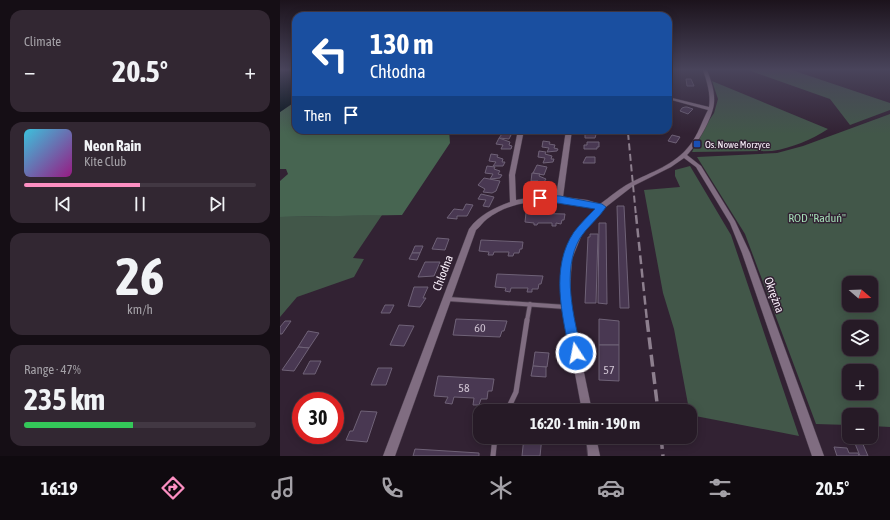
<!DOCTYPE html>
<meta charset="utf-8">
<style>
:root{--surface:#261a26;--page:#322732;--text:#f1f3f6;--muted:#a4a1a7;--line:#423843;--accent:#fc8fc2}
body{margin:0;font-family:"Asap Condensed",sans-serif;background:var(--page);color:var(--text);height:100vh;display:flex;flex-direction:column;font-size:15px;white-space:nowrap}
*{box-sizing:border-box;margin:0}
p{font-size:13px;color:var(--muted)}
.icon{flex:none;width:22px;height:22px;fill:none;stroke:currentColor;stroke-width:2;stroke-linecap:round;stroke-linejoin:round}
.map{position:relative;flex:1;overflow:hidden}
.details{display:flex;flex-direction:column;gap:10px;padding:10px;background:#150e15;width:280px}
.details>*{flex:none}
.guide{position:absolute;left:12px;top:12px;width:380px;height:122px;border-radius:12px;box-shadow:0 2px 10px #0003,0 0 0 1px var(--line);background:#1a4fa0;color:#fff;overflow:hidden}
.needle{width:26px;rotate:109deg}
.fabs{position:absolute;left:562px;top:276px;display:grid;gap:8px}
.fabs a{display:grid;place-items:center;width:36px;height:36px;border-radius:8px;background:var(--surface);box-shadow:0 2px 10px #0003,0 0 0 1px var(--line);font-size:20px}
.speed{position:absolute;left:12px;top:392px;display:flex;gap:8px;font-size:20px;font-weight:700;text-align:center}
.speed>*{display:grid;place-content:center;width:52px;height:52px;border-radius:50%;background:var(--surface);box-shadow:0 2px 10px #0003,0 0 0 1px var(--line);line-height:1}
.speed .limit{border:6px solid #d22;background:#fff;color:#111}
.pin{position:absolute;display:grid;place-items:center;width:34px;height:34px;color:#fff;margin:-17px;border-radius:8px;box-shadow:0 2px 6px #0006}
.me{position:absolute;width:44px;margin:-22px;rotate:349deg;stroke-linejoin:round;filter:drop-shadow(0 0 3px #0008)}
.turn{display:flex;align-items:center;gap:14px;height:84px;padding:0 12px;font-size:18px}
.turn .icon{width:52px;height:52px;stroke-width:2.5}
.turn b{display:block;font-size:28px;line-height:34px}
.then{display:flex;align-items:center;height:38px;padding:0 12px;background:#0003;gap:8px;font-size:15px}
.big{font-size:30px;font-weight:700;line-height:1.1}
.details .tile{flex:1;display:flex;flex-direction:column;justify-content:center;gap:6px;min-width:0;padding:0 14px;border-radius:12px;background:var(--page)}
.details .dial{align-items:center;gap:0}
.dial b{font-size:52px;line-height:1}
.song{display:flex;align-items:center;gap:12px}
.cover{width:48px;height:48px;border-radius:6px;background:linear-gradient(135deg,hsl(190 70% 55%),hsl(310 70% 35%))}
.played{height:4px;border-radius:2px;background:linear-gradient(90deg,var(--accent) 50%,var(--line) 50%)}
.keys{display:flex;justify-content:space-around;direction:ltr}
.heat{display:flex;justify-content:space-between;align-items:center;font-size:22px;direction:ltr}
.charge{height:6px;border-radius:3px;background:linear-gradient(90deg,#34c759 47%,var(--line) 0)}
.trip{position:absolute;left:193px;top:404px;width:224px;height:40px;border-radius:12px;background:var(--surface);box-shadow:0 2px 10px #0003,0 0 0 1px var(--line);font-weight:700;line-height:40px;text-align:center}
.tab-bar{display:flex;height:64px;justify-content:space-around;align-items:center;background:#0f0a0f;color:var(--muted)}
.tab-bar .icon{width:28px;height:28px}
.tab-bar .selected{color:var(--accent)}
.tab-bar b{font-size:18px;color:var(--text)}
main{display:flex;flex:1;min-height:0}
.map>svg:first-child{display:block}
</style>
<main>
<section class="details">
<div class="tile"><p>Climate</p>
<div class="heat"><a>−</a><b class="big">20.5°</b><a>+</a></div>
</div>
<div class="tile">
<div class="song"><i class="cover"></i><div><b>Neon Rain</b><p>Kite Club</p></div></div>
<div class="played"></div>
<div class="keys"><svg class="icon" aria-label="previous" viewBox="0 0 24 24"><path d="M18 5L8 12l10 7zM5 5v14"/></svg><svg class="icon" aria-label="pause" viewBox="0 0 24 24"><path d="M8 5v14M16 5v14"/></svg><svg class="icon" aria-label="next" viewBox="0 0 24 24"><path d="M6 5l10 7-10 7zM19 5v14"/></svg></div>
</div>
<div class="tile dial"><b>26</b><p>km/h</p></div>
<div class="tile"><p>Range · 47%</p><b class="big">235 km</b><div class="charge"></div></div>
</section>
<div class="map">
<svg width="610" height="456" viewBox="0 0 610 456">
<rect width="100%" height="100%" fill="#322233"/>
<!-- green -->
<g fill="#425749" fill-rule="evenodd">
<path d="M 468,70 L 512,70 L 610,103 L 610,110 L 570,125 L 550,99 Z"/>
<path d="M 432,81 L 548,129 C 531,140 512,148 492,151 L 412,152 L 422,131 L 434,113 L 438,99 Z"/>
<path d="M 610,114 L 610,427 L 591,426 L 591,415 L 569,415 L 569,425 L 536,424 L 465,234 L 417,157 L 497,153 L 523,146 ZM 569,283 L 591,283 L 591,305 L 569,305 ZM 569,327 L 591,327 L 591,349 L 569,349 ZM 569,371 L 591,371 L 591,393 L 569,393 Z"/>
<path d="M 410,166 L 451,235 L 519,436 L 410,415 L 394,329 L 383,293 L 364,190 L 400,187 L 395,176 L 395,170 Z"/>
<path d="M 102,215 L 73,258 L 84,259 L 74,277 L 17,297 L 0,317 L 0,217 Z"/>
</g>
<!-- forest -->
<path fill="#476551" d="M 16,101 L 16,130 L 169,130 L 170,143 L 122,215 L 0,217 L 0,181 L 8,174 L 6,169 L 0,169 L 0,112 Z"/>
<!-- water -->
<path fill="#001016" d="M 0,70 L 16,70 L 16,101 L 0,112 Z"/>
<!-- building -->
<g fill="#493852" stroke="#6f6277">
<path d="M 406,79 L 411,79 L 414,86 L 407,86 Z"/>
<path d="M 405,107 L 407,107 L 413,109 L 408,114 L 400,111 L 402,108 Z"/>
<path d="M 305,130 L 317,131 L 315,138 L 305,138 L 305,134 L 303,134 Z"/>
<path d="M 221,132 L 232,133 L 229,139 L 219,138 L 222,134 L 219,134 Z"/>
<path d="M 392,135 L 400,137 L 396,143 L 388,141 Z"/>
<path d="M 219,138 L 230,142 L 229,145 L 232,146 L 231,149 L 221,149 L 223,145 L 216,144 Z"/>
<path d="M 263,141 L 270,142 L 269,144 L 275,145 L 274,148 L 278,149 L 277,151 L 267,152 L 269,148 L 262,147 Z"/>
<path d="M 307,142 L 319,142 L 319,147 L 317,147 L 317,149 L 304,149 L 304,145 L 307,145 Z"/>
<path d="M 259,151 L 266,152 L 265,154 L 272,156 L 271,159 L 274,159 L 273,162 L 263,163 L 265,158 L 258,157 Z"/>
<path d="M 211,154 L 218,155 L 217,157 L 223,159 L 222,162 L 225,162 L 223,166 L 213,166 L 216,162 L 209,161 Z"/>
<path d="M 306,157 L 315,157 L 315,163 L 303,163 Z"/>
<path d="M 257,165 L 267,167 L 264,175 L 253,173 Z"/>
<path d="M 207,166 L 215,167 L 214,169 L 220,171 L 218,174 L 222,175 L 220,178 L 210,179 L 213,174 L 205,173 Z"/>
<path d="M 252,173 L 260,174 L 259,176 L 266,179 L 264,182 L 268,183 L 266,188 L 256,187 L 258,181 L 251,181 Z"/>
<path d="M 204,178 L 220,181 L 216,191 L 212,193 L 203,192 L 205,189 L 198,185 Z"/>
<path d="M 201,194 L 214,197 L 209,207 L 203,206 L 206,200 L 198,199 Z"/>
<path d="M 186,204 L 193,205 L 187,216 L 177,216 L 177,219 L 167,218 L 174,209 L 183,210 Z"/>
<path d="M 337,206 L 344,206 L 349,308 L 340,308 Z"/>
<path d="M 246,213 L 285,214 L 284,220 L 282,220 L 281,224 L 276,223 L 276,226 L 272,226 L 272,223 L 258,223 L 257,225 L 254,225 L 254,223 L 245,222 Z"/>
<path d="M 319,223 L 326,223 L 327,304 L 318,303 Z"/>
<path d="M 310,234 L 318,234 L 316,303 L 305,303 L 308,237 L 310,237 Z"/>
<path d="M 157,238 L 169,239 L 165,250 L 152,249 Z"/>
<path d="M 201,240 L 243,242 L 242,249 L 240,249 L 239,253 L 234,253 L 233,256 L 228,256 L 229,252 L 214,252 L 213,255 L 208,255 L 209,252 L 199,251 Z"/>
<path d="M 135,246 L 143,246 L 140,253 L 132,253 Z"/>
<path d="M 132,253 L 140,253 L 137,260 L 129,259 Z"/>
<path d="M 145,262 L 160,262 L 154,276 L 138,277 Z"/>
<path d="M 217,274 L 263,276 L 261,284 L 259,284 L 258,289 L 252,289 L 252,292 L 247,292 L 248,288 L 231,288 L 230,292 L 225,291 L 226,288 L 215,287 Z"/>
<path d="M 134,287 L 148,287 L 143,298 L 146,298 L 140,307 L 128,306 Z"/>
<path d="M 105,305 L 114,305 L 110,313 L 101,313 Z"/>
<path d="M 176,319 L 227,321 L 224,331 L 222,331 L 220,337 L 173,335 Z"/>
<path d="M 319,319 L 339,321 L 339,345 L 319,345 Z"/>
<path d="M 5,321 L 11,321 L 2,334 L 0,334 L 0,327 Z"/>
<path d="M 119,325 L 134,326 L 124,346 L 110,345 Z"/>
<path d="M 28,331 L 39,333 L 29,348 L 18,347 Z"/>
<path d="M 319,345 L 339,345 L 339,381 L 319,380 Z"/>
<path d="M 18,347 L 29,348 L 14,371 L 2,370 Z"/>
<path d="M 255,352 L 269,353 L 267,367 L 253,366 Z"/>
<path d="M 30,361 L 41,361 L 35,374 L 23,374 Z"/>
<path d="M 253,366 L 266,367 L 266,377 L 251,376 Z"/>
<path d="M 98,368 L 112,368 L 106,385 L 91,385 Z"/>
<path d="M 158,376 L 214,379 L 212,391 L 208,391 L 207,399 L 201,399 L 199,405 L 193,405 L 194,398 L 174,397 L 172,404 L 165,403 L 168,397 L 154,396 Z"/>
<path d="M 81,411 L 97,412 L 87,442 L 66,440 L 70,431 L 73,431 Z"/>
<path d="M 244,437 L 262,437 L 260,456 L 242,456 Z"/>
<path d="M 574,441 L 582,442 L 588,456 L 580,456 Z"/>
<path d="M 554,447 L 567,448 L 569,453 L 578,453 L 579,456 L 557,456 Z"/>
<path d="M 135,449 L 199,453 L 199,456 L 133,456 Z"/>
</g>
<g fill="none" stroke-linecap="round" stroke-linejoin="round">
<defs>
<g id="service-far1">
<path d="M 168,299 L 286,307"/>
<path d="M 247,321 L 250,304"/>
</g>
<g id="service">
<path d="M 227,411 L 236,392 L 247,320"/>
<path d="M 213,456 L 215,437"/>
</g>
<g id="minor">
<path d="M 423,70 L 427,70 C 431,81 435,91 434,103 C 433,117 417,145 407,155 L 421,166 L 455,221 L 470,253 L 544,456 L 532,456 L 462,253 L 450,223 L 416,167 L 404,158 L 391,167 L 353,186 L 322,210 L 302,234 L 292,259 L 290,286 L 292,315 L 312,411 L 302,411 L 284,315 L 281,286 L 285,259 L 296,233 L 316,208 C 282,198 236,196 207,219 C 203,222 200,227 196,230 L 115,456 L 103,456 L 189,229 C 199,215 214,208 230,202 L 229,175 L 238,130 L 244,130 L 235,175 L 236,200 L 253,197 L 276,197 L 286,130 L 292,130 L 283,197 L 307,200 L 320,204 C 330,197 340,188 350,183 C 371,172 395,165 410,145 C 418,135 422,121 428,110 L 388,99 L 388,97 L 429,107 C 431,94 427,82 423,70 Z"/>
<path d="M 306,437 L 316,437 L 320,456 L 308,456 Z"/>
</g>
</defs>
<!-- service-far1 casing -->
<use href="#service-far1" stroke="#4a3d4c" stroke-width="5.5"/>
<!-- service casing -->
<use href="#service" stroke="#4a3d4c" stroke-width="6"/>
<!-- minor casing -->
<use href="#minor" stroke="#4a3d4c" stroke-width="1"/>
<!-- service-far1 -->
<use href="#service-far1" stroke="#806d81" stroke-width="4"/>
<!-- service -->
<use href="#service" stroke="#806d81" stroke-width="5"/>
<!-- minor -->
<use href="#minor" fill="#806d81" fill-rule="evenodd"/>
<!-- rail-far3 -->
<path stroke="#8d7f8e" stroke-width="1.5" stroke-dasharray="5.5 2.5" stroke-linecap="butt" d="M 348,130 L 348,134"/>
<!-- rail-far2 -->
<path stroke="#8d7f8e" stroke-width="2" stroke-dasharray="7 3.5" stroke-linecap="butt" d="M 348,133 L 356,216"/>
<!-- rail-far1 -->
<path stroke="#8d7f8e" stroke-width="2.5" stroke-dasharray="9 4.5" stroke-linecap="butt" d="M 356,215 L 367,321"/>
<!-- rail -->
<g stroke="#8d7f8e" stroke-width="3.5" stroke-dasharray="12 5.5" stroke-linecap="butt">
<path d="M 367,320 L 378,411"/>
<path d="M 381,437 L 383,456"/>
</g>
</g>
<!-- sky -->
<linearGradient id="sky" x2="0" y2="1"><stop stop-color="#1c131c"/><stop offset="0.52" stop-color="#49445b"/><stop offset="1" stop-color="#49445b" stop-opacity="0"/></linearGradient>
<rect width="610" height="134" fill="url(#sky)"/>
<!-- route -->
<path fill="#1a73e8" stroke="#114b97" d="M 260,195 L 280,196 L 322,204 L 326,207 C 319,218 307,227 300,238 C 281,270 294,319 302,353 L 300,358 L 296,359 L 291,358 L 290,353 C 282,315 270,267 294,232 C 300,224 308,216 315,209 L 258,200 L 256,198 Z"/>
<!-- markers -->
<rect fill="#1a4fb4" stroke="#322233" stroke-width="1.5" x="413" y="140" width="8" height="8" rx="2"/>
<g text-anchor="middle" stroke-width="3" stroke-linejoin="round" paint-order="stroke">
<!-- far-poi labels -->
<g font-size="10" fill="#faf0fb" stroke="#322233" text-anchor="start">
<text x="425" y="148">Os. Nowe Morzyce</text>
</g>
<!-- park labels -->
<g font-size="12" fill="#a3dcb5" stroke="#322233">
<text x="537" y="222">ROD "Raduń"</text>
</g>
<!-- street labels -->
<g font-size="12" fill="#faf0fb" stroke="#322233">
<text transform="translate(163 273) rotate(-69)" y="4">Chłodna</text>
<text transform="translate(494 295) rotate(70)" y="4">Okrężna</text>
</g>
<!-- near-number labels -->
<g font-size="12" fill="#cec2d1">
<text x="200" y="332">60</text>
<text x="329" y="374">57</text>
<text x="184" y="392">58</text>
</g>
</g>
</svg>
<div class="fabs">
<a><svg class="needle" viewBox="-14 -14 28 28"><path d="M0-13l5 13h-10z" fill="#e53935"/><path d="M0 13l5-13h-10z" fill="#a4a1a7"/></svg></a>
<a><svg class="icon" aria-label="layers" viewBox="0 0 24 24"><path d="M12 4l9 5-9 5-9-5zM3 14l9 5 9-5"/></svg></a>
<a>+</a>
<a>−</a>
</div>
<div class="speed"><div class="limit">30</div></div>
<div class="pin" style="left:260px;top:198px;background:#d93025"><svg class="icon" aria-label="arrive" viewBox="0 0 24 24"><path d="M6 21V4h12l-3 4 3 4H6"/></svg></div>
<svg class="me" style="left:296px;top:353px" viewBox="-20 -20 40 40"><circle r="17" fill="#1a73e8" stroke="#fff" stroke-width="3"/><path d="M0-11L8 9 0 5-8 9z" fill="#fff"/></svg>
<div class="trip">16:20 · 1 min · 190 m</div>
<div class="guide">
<div class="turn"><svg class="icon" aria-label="left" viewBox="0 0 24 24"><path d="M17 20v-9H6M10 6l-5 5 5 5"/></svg><div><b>130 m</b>Chłodna</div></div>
<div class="then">Then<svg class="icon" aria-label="arrive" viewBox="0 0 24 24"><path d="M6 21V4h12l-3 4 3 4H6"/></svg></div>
</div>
</div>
</main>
<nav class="tab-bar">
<b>16:19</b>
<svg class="icon selected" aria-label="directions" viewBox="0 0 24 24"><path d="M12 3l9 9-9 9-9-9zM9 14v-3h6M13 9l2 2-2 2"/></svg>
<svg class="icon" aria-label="music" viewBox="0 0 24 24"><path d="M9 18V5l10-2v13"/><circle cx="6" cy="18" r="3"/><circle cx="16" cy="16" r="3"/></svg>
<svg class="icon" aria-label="phone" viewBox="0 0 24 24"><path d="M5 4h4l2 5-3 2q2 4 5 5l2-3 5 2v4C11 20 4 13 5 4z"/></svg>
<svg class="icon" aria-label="climate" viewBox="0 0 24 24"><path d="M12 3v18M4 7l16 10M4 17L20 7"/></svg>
<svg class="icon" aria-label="car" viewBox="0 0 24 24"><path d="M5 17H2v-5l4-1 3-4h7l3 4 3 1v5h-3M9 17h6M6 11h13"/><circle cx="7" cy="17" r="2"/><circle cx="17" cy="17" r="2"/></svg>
<svg class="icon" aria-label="filters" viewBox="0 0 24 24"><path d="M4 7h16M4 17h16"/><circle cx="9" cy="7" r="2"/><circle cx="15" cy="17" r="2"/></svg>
<b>20.5°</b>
</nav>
